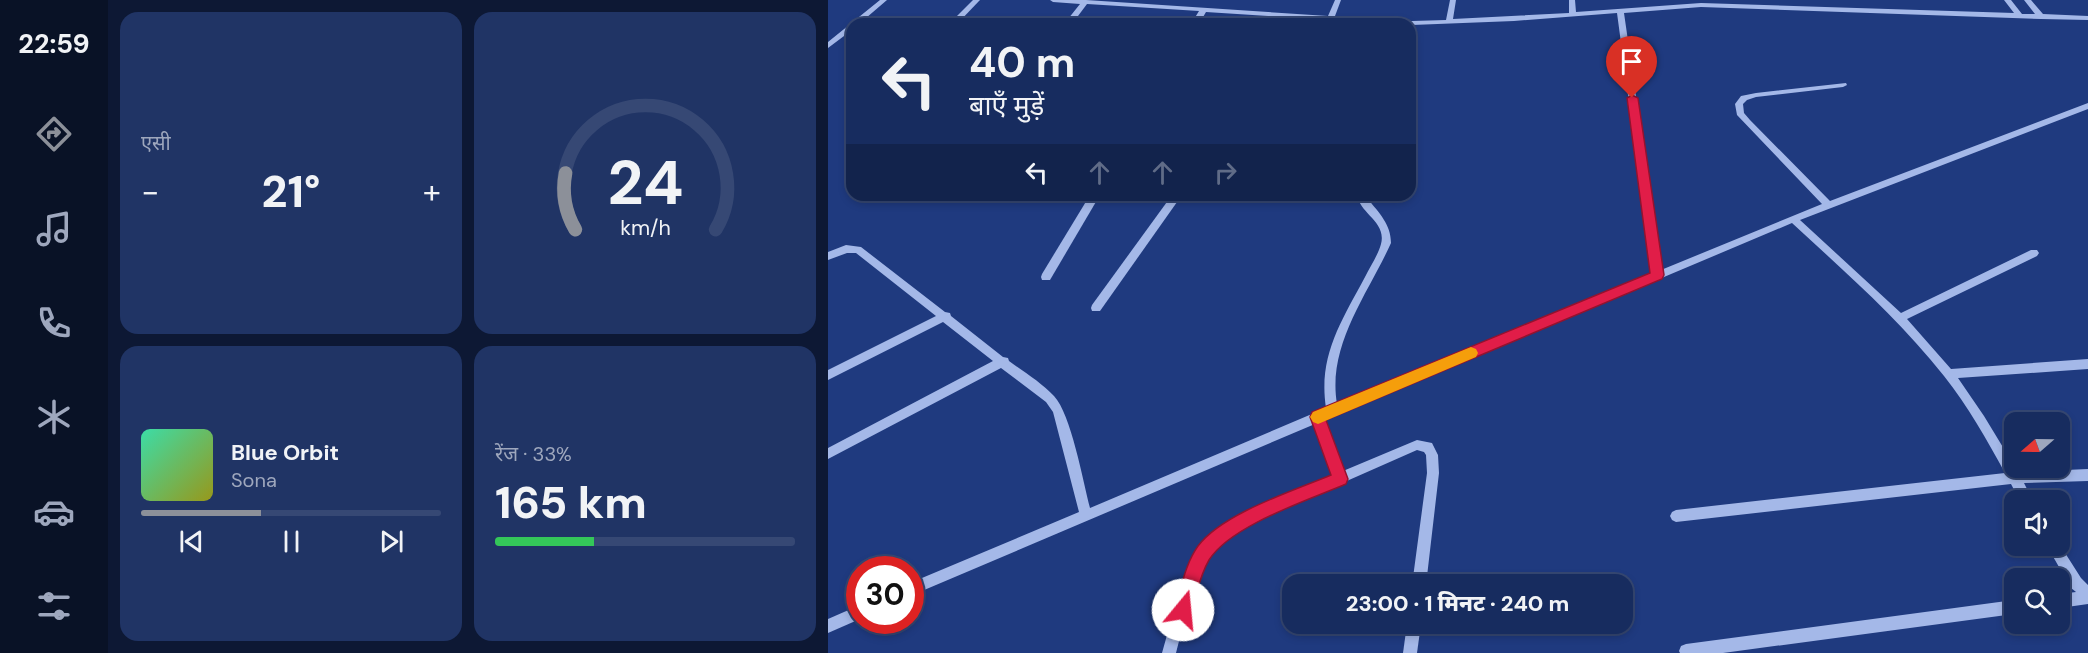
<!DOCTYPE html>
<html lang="hi">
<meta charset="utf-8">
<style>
:root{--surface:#172c5f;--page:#203465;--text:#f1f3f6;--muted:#9ea7bd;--line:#364874;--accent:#8c9099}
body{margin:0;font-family:"DM Sans","Noto Sans Devanagari",sans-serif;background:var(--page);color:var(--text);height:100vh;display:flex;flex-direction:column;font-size:22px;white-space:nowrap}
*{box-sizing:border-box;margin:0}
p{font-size:20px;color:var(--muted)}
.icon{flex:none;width:33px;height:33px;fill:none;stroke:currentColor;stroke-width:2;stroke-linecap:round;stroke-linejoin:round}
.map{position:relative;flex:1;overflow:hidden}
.drawer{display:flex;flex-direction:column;gap:12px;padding:12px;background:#0d1834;width:720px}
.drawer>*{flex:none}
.guide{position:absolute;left:18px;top:18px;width:570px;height:183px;border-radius:18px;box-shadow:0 3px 9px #0003,0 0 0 2px var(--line);background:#172c5f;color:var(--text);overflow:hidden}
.needle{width:39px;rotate:250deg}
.tools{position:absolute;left:1176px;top:412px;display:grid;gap:12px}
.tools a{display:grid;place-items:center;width:66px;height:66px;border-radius:12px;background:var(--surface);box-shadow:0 3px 9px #0003,0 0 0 2px var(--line);font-size:30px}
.speed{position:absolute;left:18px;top:556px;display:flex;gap:12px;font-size:30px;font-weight:700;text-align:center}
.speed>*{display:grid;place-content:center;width:78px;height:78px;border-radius:50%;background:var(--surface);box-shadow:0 3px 9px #0003,0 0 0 2px var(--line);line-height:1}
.speed .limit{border:9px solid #d22;background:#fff;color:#111}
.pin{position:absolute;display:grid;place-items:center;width:51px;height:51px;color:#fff;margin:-62px -26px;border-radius:50% 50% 50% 0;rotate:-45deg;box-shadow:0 0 6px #0007}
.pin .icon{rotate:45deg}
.me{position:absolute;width:66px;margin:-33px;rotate:17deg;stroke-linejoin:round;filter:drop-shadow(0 0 4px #0008)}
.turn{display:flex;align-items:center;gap:21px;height:126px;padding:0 24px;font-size:27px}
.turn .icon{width:78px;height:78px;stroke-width:2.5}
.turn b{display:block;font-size:42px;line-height:51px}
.lanes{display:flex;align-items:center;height:57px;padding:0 24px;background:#0003;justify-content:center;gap:30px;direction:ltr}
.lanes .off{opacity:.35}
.big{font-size:45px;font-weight:800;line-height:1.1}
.drawer .widget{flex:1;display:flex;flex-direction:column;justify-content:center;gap:9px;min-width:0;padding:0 21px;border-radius:18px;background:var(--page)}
.drawer .dial{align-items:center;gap:0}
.dial svg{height:156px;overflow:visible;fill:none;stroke:var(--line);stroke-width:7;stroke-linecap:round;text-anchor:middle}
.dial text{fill:var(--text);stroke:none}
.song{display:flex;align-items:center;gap:18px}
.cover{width:72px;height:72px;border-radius:9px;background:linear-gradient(135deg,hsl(160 70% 55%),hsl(60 70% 35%))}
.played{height:6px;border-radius:3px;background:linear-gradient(90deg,var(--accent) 40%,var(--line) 40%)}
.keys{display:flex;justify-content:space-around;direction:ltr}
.heat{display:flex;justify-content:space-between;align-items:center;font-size:33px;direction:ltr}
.charge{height:9px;border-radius:4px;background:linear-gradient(90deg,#34c759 33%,var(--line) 0)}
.drawer .tiles{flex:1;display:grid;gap:12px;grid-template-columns:repeat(2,1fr)}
.trip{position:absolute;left:454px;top:574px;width:351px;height:60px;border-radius:18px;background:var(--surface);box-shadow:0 3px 9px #0003,0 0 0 2px var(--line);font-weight:800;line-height:60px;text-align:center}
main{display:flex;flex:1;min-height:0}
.dock{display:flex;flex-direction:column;width:108px;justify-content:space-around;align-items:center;background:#091226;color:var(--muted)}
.dock .icon{width:42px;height:42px}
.dock .active{color:var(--accent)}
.dock b{font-size:27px;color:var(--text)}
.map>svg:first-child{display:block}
</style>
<main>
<nav class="dock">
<b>22:59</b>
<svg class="icon active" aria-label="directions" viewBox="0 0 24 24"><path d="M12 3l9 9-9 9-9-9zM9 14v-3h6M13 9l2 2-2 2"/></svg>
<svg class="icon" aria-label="music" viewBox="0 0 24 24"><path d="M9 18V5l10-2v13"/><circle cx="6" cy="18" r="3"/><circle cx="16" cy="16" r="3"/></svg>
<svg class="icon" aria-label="phone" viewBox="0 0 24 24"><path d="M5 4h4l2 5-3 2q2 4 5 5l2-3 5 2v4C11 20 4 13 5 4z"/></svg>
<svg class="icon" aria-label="climate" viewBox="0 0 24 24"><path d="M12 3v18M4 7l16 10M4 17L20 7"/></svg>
<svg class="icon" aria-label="car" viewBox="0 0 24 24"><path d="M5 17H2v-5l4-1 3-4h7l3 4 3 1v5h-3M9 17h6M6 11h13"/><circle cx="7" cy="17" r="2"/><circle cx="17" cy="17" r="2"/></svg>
<svg class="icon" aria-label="filters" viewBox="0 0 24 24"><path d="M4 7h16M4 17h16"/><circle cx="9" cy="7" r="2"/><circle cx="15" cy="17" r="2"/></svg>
</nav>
<section class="drawer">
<div class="tiles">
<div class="widget"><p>एसी</p>
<div class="heat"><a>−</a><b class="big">21°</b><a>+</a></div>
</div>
<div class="widget dial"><svg viewBox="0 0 100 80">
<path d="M14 69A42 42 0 1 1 86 69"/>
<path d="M14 69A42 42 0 0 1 9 40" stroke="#8c9099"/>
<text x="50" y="56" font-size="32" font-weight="700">24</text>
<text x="50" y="72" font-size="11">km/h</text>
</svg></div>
<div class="widget">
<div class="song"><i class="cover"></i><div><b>Blue Orbit</b><p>Sona</p></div></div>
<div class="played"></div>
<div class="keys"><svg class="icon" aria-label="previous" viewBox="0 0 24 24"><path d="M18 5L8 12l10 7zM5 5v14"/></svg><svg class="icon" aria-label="pause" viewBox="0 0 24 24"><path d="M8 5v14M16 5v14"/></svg><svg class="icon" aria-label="next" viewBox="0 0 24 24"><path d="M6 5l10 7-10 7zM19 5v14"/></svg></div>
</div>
<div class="widget"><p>रेंज · 33%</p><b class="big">165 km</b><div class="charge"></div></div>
</div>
</section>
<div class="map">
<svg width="1260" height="653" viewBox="0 0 1260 653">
<rect width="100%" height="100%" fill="#1f3a7f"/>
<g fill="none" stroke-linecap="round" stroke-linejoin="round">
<!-- minor -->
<g fill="#a4b8e8" fill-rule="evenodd">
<path d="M 52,0 L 59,0 L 31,24 L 24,24 L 24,30 L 0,48 L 0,42 Z"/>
<path d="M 145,0 L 152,0 L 129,24 L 121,24 Z"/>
<path d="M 222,0 L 258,0 L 500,16 L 507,0 L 513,0 L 507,16 L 584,21 L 618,20 L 622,0 L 628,0 L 625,19 L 741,13 L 741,0 L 747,0 L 748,12 L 873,3 L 1186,13 L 1176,0 L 1183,0 L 1194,14 L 1207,14 L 1196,0 L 1203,0 L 1215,14 L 1260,16 L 1260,20 L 1213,19 L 873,7 L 796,13 L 833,270 L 994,204 L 909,115 L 907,104 L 913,96 L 928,93 L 1018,83 L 1019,85 L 1015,87 L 928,97 L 919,100 L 915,104 L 916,113 L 922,120 L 1002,201 L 1260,103 L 1260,109 L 972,220 L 1073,313 L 1203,250 L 1209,250 L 1211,253 L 1209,256 L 1079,319 L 1123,369 L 1260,359 L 1260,369 L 1130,378 L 1156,416 L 1190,472 L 1260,469 L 1260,481 L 1196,483 L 1205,501 L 1192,501 L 1183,484 L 848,522 L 844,520 L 842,516 L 844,512 L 848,510 L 1177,473 C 1159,440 1140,406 1116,376 C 1071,319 1017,272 964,223 L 497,420 L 515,471 L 589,440 L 604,443 L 610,455 L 611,473 L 598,585 L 584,585 L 599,473 L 598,455 L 596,452 L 589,450 L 419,525 C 406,534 392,542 382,555 C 362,582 357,621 348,653 L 334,653 C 344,620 350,582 369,552 C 392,516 465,493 505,476 L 487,424 L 82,596 L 82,583 L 251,512 L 225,412 L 218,402 L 173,368 L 0,459 L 0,448 L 165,361 L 115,322 L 0,380 L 0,370 L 108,316 L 28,253 L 19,253 L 0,260 L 0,252 L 18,245 L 33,247 L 117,312 L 122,313 L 123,316 L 175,357 L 180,358 L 181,361 C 196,372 214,383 226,396 C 243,414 255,481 262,508 L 498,408 C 490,356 513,322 537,277 C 542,267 550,255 553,244 C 559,221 530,213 530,195 L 540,195 L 540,199 C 551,213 563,224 563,243 C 540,294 499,345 509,404 L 824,274 L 789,13 L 686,21 L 584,25 L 378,12 L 371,24 L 363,24 L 371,11 L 259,4 L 244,24 L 236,24 L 252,4 L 225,2 Z"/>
<path d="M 262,195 L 272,195 L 222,280 L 214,280 L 213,277 L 214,274 Z"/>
<path d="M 344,195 L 354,195 L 272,311 L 264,311 L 263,308 L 264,305 Z"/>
<path d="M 1232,545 L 1253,578 L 1260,585 L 1260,604 L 1232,608 L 1232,594 L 1248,592 L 1243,588 L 1219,546 L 1232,546 Z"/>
<path d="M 1186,600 L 1186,614 L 895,653 L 852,653 L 851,651 L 853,646 L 858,644 Z"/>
<path d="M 32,605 L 32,619 L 0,633 L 0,619 Z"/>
<path d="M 579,624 L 593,624 L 589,653 L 575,653 Z"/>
</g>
</g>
<!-- route -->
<path fill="#e11d48" stroke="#92132f" stroke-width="1.5" d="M 804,95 L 810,98 L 836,275 L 834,279 L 498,420 L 520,479 L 518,484 C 481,500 403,525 381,560 C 371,577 368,598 361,616 L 355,619 L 348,616 L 346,610 C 353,589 357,564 370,546 C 395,513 465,491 503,475 L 482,417 L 484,412 L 822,273 L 799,98 Z"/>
<!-- slow -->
<path fill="#f59e0b" d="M 643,347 L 648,349 L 650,353 L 648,357 L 490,424 L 485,422 L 482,417 L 485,412 Z"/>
</svg>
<div class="tools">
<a><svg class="needle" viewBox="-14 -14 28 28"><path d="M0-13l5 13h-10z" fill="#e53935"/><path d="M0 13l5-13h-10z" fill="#9ea7bd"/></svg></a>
<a><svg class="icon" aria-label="sound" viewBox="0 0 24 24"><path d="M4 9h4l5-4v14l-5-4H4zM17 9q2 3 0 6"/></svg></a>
<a><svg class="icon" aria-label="search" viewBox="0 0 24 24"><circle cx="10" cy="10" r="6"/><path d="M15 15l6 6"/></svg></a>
</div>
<div class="speed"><div class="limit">30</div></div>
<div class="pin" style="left:804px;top:98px;background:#d93025"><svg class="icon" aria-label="arrive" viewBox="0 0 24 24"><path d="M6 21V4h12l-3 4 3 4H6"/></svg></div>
<svg class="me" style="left:355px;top:610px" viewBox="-20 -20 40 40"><circle r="19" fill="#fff"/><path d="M0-13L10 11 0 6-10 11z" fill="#e11d48"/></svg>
<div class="trip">23:00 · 1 मिनट · 240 m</div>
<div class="guide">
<div class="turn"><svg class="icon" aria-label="left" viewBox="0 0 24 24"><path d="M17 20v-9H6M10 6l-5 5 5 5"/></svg><div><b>40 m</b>बाएँ मुड़ें</div></div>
<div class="lanes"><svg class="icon" aria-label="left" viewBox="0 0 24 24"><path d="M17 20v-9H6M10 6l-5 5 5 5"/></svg><svg class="icon off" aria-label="ahead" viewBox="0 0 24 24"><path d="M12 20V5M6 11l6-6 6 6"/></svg><svg class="icon off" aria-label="ahead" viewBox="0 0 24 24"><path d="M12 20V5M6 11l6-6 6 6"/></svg><svg class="icon off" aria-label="right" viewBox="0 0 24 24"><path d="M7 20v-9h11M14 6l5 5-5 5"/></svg></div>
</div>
</div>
</main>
